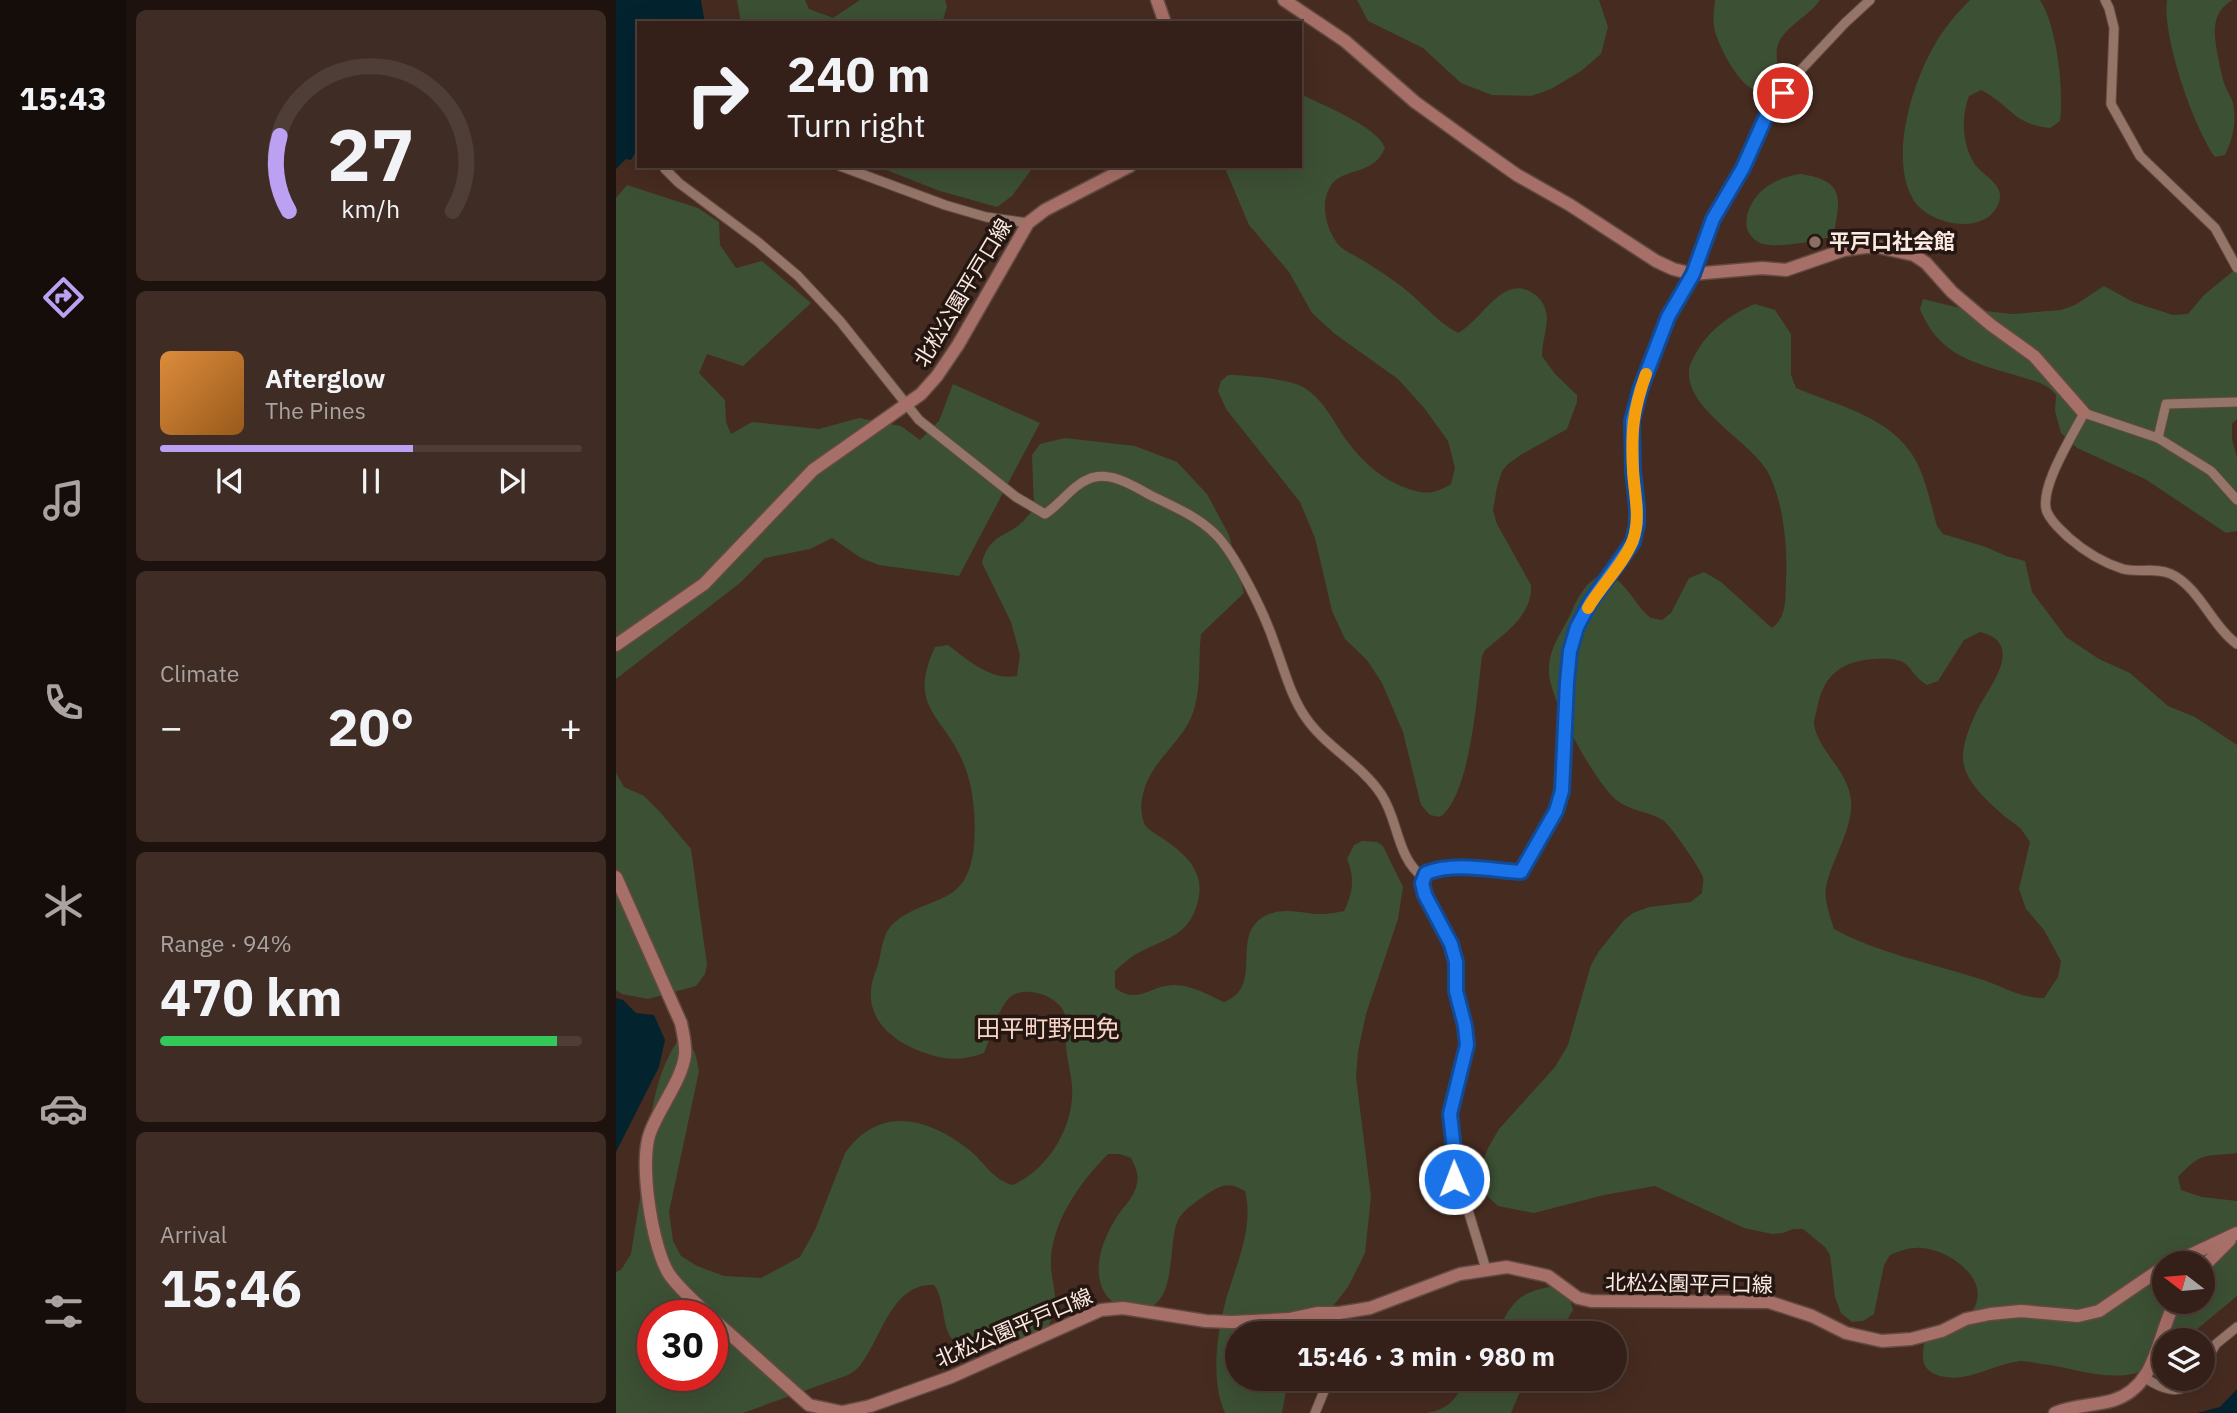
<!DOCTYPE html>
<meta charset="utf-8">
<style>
:root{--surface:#342018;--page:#3f2d25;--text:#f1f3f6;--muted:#a9a3a2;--line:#4e3e37;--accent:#bca0f2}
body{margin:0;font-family:"IBM Plex Sans","Noto Sans JP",sans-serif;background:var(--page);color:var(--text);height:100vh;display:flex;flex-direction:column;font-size:26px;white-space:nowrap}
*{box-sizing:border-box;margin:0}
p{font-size:23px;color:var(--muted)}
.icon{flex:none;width:38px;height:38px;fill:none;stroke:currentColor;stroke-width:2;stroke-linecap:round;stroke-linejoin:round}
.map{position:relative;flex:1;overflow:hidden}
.panel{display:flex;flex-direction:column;gap:10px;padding:10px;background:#1d120d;width:490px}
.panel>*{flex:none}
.banner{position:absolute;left:21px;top:21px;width:665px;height:147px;border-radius:0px;box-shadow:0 7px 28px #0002,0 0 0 2px var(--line);background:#342018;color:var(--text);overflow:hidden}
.needle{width:46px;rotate:286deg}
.tools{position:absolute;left:1536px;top:1251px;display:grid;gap:14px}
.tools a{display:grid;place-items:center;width:63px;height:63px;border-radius:50%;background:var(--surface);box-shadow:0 7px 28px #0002,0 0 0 2px var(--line);font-size:35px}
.speed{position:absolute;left:21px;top:1300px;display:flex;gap:14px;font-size:35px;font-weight:700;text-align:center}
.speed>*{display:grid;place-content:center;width:91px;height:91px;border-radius:50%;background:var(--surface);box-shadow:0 7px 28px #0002,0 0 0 2px var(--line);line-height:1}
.speed .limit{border:10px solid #d22;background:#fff;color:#111}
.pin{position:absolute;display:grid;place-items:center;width:60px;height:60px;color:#fff;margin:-30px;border:4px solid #fff;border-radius:50%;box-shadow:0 2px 7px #0007}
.me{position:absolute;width:77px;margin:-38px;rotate:359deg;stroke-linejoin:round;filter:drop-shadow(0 0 5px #0008)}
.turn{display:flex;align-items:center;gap:24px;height:147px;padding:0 35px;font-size:32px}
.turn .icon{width:91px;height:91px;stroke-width:2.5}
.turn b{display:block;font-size:49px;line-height:60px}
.big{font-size:52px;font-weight:700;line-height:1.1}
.panel .widget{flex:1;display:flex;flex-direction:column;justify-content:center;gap:10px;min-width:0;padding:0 24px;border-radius:10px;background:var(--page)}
.panel .dial{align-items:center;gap:0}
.dial svg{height:182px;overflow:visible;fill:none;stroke:var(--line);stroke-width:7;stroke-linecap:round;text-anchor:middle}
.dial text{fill:var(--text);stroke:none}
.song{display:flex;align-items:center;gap:21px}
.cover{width:84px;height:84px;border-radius:10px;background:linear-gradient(135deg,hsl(30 70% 55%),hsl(30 70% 35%))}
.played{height:7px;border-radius:4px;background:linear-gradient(90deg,var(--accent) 60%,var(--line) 60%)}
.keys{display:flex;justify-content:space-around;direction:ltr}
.heat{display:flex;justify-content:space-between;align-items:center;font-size:38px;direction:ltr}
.charge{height:10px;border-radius:5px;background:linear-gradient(90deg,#34c759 94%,var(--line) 0)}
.trip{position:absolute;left:609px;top:1321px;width:402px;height:70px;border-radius:35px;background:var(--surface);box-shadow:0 7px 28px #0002,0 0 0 2px var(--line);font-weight:700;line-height:70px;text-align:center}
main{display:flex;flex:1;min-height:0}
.tabs{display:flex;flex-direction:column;width:126px;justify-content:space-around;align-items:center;background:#150d0a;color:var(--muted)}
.tabs .icon{width:49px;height:49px}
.tabs .active{color:var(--accent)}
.tabs b{font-size:32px;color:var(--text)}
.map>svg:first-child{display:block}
</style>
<main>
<nav class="tabs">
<b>15:43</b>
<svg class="icon active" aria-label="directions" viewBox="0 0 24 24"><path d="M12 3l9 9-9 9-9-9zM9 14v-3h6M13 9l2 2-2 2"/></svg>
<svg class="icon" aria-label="music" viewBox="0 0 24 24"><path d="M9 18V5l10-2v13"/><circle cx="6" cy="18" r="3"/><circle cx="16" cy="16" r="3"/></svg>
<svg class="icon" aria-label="phone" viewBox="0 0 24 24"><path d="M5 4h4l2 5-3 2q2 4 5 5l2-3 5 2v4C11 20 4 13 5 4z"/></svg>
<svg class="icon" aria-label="climate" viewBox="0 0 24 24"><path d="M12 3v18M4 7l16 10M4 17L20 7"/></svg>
<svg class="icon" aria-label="car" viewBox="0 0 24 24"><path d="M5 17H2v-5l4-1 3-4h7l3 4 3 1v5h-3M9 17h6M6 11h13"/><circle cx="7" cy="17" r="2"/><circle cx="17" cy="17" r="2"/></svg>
<svg class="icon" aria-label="filters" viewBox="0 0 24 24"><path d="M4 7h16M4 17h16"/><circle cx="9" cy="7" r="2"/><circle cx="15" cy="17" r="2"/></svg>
</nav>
<section class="panel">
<div class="widget dial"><svg viewBox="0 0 100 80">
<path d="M14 69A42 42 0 1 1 86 69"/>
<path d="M14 69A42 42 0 0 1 10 36" stroke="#bca0f2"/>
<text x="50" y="56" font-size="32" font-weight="700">27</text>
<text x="50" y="72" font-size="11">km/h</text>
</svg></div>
<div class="widget">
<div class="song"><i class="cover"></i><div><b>Afterglow</b><p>The Pines</p></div></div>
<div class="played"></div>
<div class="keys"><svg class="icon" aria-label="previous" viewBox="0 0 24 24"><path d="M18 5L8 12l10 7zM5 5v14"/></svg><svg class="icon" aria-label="pause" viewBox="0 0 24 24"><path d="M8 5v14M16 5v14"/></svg><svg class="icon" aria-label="next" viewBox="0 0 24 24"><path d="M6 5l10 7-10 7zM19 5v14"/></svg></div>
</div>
<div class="widget"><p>Climate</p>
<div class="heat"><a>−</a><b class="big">20°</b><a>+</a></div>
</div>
<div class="widget"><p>Range · 94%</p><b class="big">470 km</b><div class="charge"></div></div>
<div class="widget"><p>Arrival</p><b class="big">15:46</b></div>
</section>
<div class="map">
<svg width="1621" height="1413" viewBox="0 0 1621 1413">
<rect width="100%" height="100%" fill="#462b20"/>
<!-- green -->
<g fill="#3c5034" fill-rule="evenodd">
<path d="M 121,0 L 189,0 L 193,9 L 217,18 L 244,0 L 329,0 L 331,7 L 326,23 L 125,23 Z"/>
<path d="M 741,0 L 983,0 L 992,27 L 985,54 L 965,71 L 935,89 L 915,96 L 876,95 L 845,83 L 807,48 L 752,21 Z"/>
<path d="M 1099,0 L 1204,0 C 1193,17 1166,27 1161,48 C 1159,62 1167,79 1152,89 C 1130,104 1101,44 1098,27 C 1097,18 1098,9 1099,0 Z"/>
<path d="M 1354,0 L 1424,0 C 1441,26 1448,90 1444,121 L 1434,128 C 1398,125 1393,104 1365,90 L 1353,96 C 1345,117 1346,143 1358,163 C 1367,177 1391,184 1382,205 C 1367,237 1311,224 1297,199 C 1273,158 1296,84 1318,46 C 1327,29 1341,13 1354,0 Z"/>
<path d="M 1551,0 L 1617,0 C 1594,12 1598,34 1602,57 C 1604,67 1606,79 1610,88 C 1612,93 1616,98 1617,103 C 1621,122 1617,138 1609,155 L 1599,157 C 1577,126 1546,36 1551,0 Z"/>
<path d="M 684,94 C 705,104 762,127 769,148 C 756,178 726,166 714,187 C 704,204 710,228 721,243 C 727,251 739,255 748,261 C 764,271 781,282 796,295 C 812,309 823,323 842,333 C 867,320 887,272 918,294 C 926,299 930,308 931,317 C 931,330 926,343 926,356 L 939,374 L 961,395 L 961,402 L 951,429 L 906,454 L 892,464 L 886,471 L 881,487 L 877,510 L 881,524 L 915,585 C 917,614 889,634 869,650 L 866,656 C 861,693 855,795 824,817 L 814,815 L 805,805 L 787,732 L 766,683 L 751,660 L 729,639 L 716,611 L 699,538 L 684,502 L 610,409 L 602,391 L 605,381 L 612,375 C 628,375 674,379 687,387 C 708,399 718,423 731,441 C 747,462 765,479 790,488 C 808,495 819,494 835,484 L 839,468 L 832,441 L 809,409 L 782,379 L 719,334 L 696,313 L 673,272 L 633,225 L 608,166 L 684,166 Z"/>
<path d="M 260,166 L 418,166 L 396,196 L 381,207 L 324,191 Z"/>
<path d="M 1184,174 C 1229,180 1225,199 1217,236 C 1201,241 1156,250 1142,242 C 1120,229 1133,200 1149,188 C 1160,180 1171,176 1184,174 Z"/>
<path d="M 11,185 L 82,208 L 103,222 L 104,245 L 120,268 L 146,261 L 195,303 L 127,366 L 91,354 L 83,373 L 109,400 L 110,422 L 115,434 L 136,422 L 203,429 L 243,418 L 285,426 L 304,440 L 323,421 L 337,384 L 424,423 L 343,576 L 263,565 L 245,558 L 216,538 L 194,549 L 149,558 L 124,583 L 0,679 L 0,198 Z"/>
<path d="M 1621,268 L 1621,419 L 1616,424 L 1616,439 L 1621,458 L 1621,531 L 1610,533 L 1529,479 L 1461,448 L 1445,433 L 1439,411 L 1440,395 C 1430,382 1417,381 1402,376 C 1358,363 1322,355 1304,309 L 1307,299 L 1344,308 L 1396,314 L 1445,310 L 1459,305 L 1488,286 L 1517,302 L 1557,315 L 1572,314 L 1588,295 Z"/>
<path d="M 1139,304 L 1159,310 L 1175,334 L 1175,375 L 1180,388 C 1222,406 1274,416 1299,459 C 1310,479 1315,505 1321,526 L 1327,534 L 1370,547 L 1390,556 L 1409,561 L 1416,592 L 1450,637 L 1483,659 L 1514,673 L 1552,706 L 1579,717 L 1621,745 L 1621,1153 C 1589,1157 1586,1151 1562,1177 L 1565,1190 L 1586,1197 L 1621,1201 L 1621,1296 L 1568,1340 L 1549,1340 L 1549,1357 C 1510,1391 1469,1369 1426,1364 C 1419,1363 1411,1361 1404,1361 C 1377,1364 1349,1385 1321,1375 C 1305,1369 1306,1358 1308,1344 C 1322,1332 1347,1326 1357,1310 C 1376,1279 1333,1250 1306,1248 C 1295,1247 1284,1251 1274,1255 L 1268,1265 L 1258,1314 L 1247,1321 L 1236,1322 L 1225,1313 L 1219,1297 L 1214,1255 L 1209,1247 L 1187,1229 L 1177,1229 L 1167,1233 L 1156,1234 L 1128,1228 L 1039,1186 L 988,1195 L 918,1213 L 882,1206 L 868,1193 L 864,1185 L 864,1170 L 872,1148 L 883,1129 L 939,1067 L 952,1045 L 975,965 L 983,951 L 1008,920 L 1017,913 L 1033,907 L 1075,902 L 1086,893 C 1086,888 1088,881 1087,877 C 1084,868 1054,825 1047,820 C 1031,811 1013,811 999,799 C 978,780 933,699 933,672 C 932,649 945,634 955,613 C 960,601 973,575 989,575 C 1008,576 1021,609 1035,618 C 1036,618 1045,620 1046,620 L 1055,613 L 1073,578 L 1088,572 L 1105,582 L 1156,628 C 1172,616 1169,597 1170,579 C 1172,547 1167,497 1150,469 C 1133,442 1074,410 1073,375 C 1072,366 1077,358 1082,350 C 1094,329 1117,313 1139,304 ZM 1364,632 C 1413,644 1369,691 1359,715 C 1354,726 1347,743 1347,756 C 1346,780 1372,801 1388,816 C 1393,820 1400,824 1405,829 C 1408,833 1411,838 1414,842 L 1403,889 L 1410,909 L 1428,930 L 1445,961 L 1442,977 L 1428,998 C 1401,998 1386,985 1361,978 C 1314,963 1262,953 1218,929 C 1214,916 1208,900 1210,887 C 1215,861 1238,827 1235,800 C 1232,770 1202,751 1198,724 C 1198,718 1201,710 1202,704 C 1209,673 1228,661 1258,659 C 1267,658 1276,658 1285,661 C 1295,665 1298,678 1311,685 L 1322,681 L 1348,640 ZM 1549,1264 L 1587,1264 L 1587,1302 L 1549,1302 Z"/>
<path d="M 449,438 L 519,446 L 561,462 L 591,494 L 613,535 L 628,593 L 585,634 C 582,660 586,693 575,718 C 560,749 532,763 526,799 C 525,805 525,814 527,820 C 529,829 539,833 546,838 C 576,858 595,879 576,917 C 566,937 542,942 524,952 C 514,957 507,964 499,971 L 499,988 C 522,1005 534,986 556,985 C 575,984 592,995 608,1002 C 651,986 610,932 653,914 C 671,907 688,914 707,914 C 714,914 721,912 728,911 C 737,894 739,877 731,859 L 738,845 L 746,841 L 761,842 L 767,846 L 787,887 L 782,919 L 750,1014 L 742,1052 L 740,1077 L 755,1197 L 749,1253 L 732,1287 L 696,1333 L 621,1334 L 621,1379 L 672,1379 L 666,1413 L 609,1413 C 594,1379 601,1332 611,1296 C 621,1263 638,1226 629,1191 C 613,1182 607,1184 591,1194 C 581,1201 570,1208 563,1218 C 550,1241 564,1309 523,1309 C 511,1309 497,1305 490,1295 C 474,1270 487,1238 502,1215 C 509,1205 519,1196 521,1183 C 523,1174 519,1166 515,1158 L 504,1154 L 492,1154 C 464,1182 433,1225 435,1267 C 436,1286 444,1301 435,1320 C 433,1325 428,1335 424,1338 C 408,1351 351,1356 337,1340 C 325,1328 330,1301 318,1285 C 276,1282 265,1339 245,1364 C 242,1369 237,1372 232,1375 L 127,1413 L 0,1413 L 0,1272 L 5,1270 L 15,1254 C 19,1227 24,1200 28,1173 C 33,1130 36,1079 61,1042 C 81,1045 79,1053 83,1071 L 53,1212 L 57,1241 L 65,1256 L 81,1266 L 108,1276 L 145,1278 L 184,1257 L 199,1230 L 229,1153 C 263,1105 311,1117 352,1149 C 368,1161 376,1180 397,1185 C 433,1169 459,1125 456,1086 C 455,1072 450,1057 450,1043 C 450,1031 453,1018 445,1007 C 434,993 405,985 392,999 C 382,1010 374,1039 368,1053 C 343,1062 326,1060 301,1050 C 277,1040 253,1021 255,992 C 255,982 260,971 263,961 C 266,947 267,932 279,922 C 315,893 351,909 358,846 C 360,820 358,791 349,767 C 329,714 290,710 319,647 L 332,645 C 352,660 375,681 401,676 L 404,655 L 395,622 L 366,563 C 372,538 385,538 403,525 C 409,520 414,513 418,508 L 416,455 L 424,444 ZM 37,1316 L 96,1316 L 96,1376 L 37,1376 Z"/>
<path d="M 0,773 L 8,787 L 28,796 L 44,812 L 75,849 L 91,965 L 89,974 L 80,986 L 32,999 L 6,994 L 0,990 Z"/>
<path d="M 938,1286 L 951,1289 L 957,1310 L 943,1333 L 879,1334 C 898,1302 899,1293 938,1286 Z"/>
<path d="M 851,1379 L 914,1379 L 903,1394 L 895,1413 L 810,1413 C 832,1410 840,1399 851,1379 Z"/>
</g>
<!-- water -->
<g fill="#03232f">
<path d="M 0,0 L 85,0 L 88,18 L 87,23 L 23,23 L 23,147 L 15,160 L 10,159 L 0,169 Z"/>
<path d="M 0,998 L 7,1000 L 20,1013 L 38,1015 L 49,1040 L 43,1067 L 0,1152 Z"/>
<path d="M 1621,1389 L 1621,1413 L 1581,1413 L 1604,1407 Z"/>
</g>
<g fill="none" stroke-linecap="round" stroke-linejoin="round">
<defs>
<g id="street">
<path d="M 1489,0 L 1493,8 L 1498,28 L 1495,104 L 1524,156 L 1599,228 L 1621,268"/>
<path d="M 50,166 L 49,169 L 63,183 L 142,242 L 182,276 L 224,321 L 303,420 L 400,497 L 429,514 C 445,504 456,485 475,478 C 494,471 518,486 534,495 C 556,506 581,516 598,533 C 619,552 650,617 659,645 C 668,669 675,697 690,718 C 710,747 745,764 765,794 C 783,820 780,858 808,878"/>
<path d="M 224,166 L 329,205 L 370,217 L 412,223"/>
<path d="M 1542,438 L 1550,404 L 1621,402"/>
<path d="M 1621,500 L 1595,471 L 1542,438 L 1468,413 C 1457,435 1422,489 1431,512 C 1436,523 1444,529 1452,537 C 1469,552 1485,562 1507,569 C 1523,573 1540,567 1555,574 C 1583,587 1596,626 1621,644"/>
<path d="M 870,1269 L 848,1197 L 838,1179 L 838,1149 L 834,1114 L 851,1045 L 849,1026 L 840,991 L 840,962 L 835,944 L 809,895 L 806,883 L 810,873 C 839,862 874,870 905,872 L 940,811 L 946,791 L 951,682 L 954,651 L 961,627 L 975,601 L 1017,542 L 1021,524 L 1016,421 L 1024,390 L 1052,317 L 1077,274 L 1097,219 L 1127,168 L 1152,112 L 1181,74 L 1229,23 L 1254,0"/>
<path d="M 701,1313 L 709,1334"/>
<path d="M 1587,1366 L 1600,1344 L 1621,1327"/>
<path d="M 1529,1378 C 1546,1389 1564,1397 1579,1379"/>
<path d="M 699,1413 L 713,1379"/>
</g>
<g id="secondary">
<path d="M 541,0 L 549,23"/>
<path d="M 668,0 L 729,41 L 799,102 L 860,146 L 901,175 L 954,205 L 1040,261 L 1057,269 L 1077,274 L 1146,268 L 1170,270 L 1228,250 L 1250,247 L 1262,247 L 1298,255 L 1310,263 L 1336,292 L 1375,325 L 1418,356 L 1468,413"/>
<path d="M 0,645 L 88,584 L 197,470 L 305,394 L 321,376 L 342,345 L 412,223 L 429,210 L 514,166"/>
<path d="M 0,877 L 65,1023 C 67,1033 70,1044 69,1055 C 66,1080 43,1108 34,1133 C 23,1163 36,1247 53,1274 C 64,1290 80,1303 94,1316"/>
<path d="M 1555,1264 L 1621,1233"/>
<path d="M 1587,1267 L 1614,1240"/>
<path d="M 96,1318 L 193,1405 L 226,1412 L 254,1406 L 335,1377 L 485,1310 L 507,1308 L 590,1321 L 616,1322 L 673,1319 L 701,1313 L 723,1313 L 754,1308 L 844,1274 L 891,1267 L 932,1276 L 962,1298 L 975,1301 L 1153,1302 L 1196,1316 L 1230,1333 L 1266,1341 L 1295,1339 L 1326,1331 L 1350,1319 L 1374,1314 L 1405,1311 L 1462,1316 L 1483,1311 L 1549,1266"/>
<path d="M 1439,1413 C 1457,1405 1479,1406 1498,1400 C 1541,1386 1541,1336 1559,1302"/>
</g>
</defs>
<!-- street casing -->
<use href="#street" stroke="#624a41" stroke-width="11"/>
<!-- secondary casing -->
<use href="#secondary" stroke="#624a41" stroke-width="15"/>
<!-- street -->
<use href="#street" stroke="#967569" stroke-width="9"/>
<!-- secondary -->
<use href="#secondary" stroke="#a66f67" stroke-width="12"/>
</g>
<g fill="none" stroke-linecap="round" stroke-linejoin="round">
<defs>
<path id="route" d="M 838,1179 L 838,1149 L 834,1114 L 851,1045 L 849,1026 L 840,991 L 840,962 L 835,944 L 809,895 L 806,883 L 810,873 C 839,862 874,870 905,872 L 940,811 L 946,791 L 951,682 L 954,651 L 961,627 L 975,601 L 1017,542 L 1021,524 L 1021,507 L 1017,471 L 1016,421 L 1024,390 L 1052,317 L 1077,274 L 1097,219 L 1127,168 L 1152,112 L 1167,93"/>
</defs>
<!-- route casing -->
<use href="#route" stroke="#114b97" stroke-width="18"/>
<!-- route -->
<use href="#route" stroke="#1a73e8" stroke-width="12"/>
<!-- slow -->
<path stroke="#f59e0b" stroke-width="12" d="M 972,608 C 984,587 1009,562 1017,540 C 1025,517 1018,493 1017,470 C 1015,432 1017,410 1030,374"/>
</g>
<!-- markers -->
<circle fill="#8d6e63" stroke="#241712" stroke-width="2.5" cx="1199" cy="242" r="7"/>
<g text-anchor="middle" stroke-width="7" stroke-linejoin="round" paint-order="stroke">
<!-- poi labels -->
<g font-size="21" font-weight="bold" fill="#fce9e2" stroke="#241712" text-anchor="start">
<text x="1213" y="249">平戸口社会館</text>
</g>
<!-- street labels -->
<g font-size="21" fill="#fce9e2" stroke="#241712">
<text transform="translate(347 293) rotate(-59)" y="7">北松公園平戸口線</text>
<text transform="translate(1073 1284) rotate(1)" y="7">北松公園平戸口線</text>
<text transform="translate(398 1328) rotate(-23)" y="7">北松公園平戸口線</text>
</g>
<!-- quarter labels -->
<g font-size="24" fill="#fad5c7" stroke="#241712">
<text x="432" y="1037">田平町野田免</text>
</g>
</g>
</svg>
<div class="tools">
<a><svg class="needle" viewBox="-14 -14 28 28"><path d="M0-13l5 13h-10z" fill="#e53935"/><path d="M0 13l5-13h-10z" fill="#a9a3a2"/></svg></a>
<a><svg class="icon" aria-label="layers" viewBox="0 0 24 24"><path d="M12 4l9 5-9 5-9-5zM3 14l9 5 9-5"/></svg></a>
</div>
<div class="speed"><div class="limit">30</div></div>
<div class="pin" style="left:1167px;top:93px;background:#d93025"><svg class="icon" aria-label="arrive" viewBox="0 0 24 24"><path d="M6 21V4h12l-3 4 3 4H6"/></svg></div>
<svg class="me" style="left:838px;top:1179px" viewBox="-20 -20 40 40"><circle r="17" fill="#1a73e8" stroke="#fff" stroke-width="3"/><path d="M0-11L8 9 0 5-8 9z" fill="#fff"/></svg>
<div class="trip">15:46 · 3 min · 980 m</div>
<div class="banner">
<div class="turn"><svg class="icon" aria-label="right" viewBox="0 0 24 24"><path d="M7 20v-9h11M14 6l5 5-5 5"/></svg><div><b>240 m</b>Turn right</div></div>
</div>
</div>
</main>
